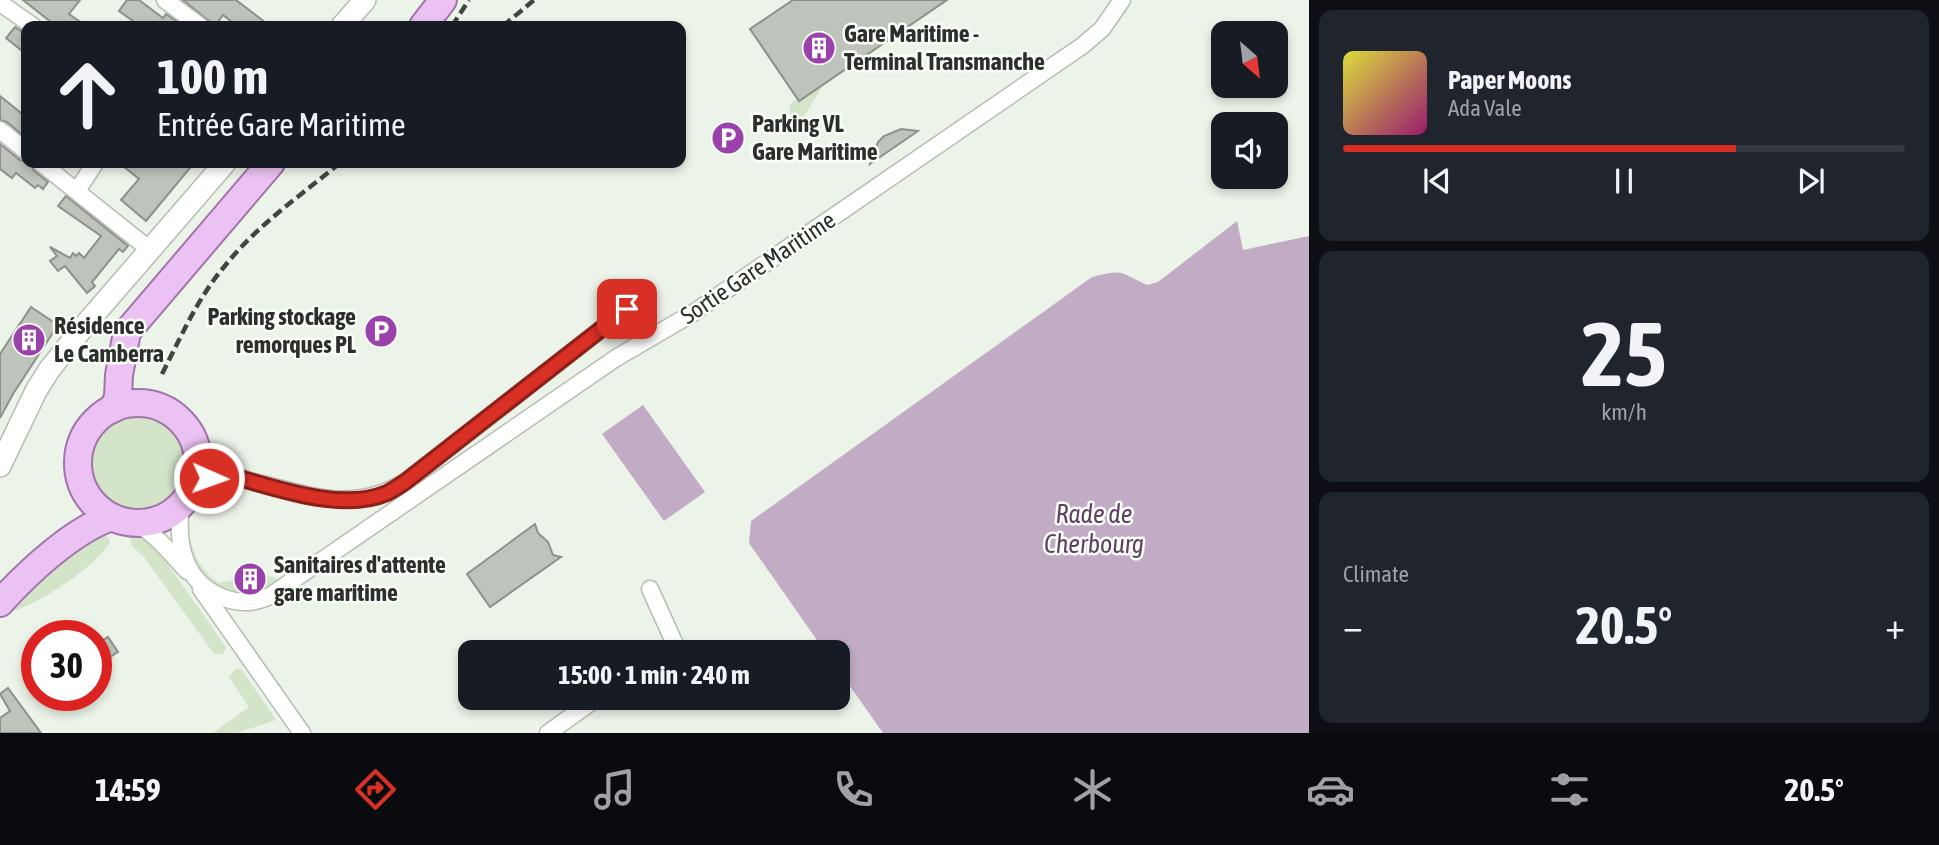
<!DOCTYPE html>
<meta charset="utf-8">
<style>
:root{--surface:#171b24;--page:#20242c;--text:#f1f3f6;--muted:#9ea1a6;--line:#363941;--accent:#d93025}
body{margin:0;font-family:"Asap Condensed",sans-serif;background:var(--page);color:var(--text);height:100vh;display:flex;flex-direction:column;font-size:26px;white-space:nowrap}
*{box-sizing:border-box;margin:0}
p{font-size:23px;color:var(--muted)}
.icon{flex:none;width:38px;height:38px;fill:none;stroke:currentColor;stroke-width:2;stroke-linecap:round;stroke-linejoin:round}
.map{position:relative;flex:1;overflow:hidden}
.details{display:flex;flex-direction:column;gap:10px;padding:10px;background:#0d0f14;width:630px}
.details>*{flex:none}
.guide{position:absolute;left:21px;top:21px;width:665px;height:147px;border-radius:14px;box-shadow:0 4px 10px #0003;background:#171b24;color:var(--text);overflow:hidden}
.needle{width:46px;rotate:152deg}
.buttons{position:absolute;left:1211px;top:21px;display:grid;gap:14px}
.buttons a{display:grid;place-items:center;width:77px;height:77px;border-radius:14px;background:var(--surface);box-shadow:0 4px 10px #0003;font-size:35px}
.speed{position:absolute;left:21px;top:620px;display:flex;gap:14px;font-size:35px;font-weight:700;text-align:center}
.speed>*{display:grid;place-content:center;width:91px;height:91px;border-radius:50%;background:var(--surface);box-shadow:0 4px 10px #0003;line-height:1}
.speed .limit{border:10px solid #d22;background:#fff;color:#111}
.pin{position:absolute;display:grid;place-items:center;width:60px;height:60px;color:#fff;margin:-30px;border-radius:14px;box-shadow:0 4px 10px #0006}
.me{position:absolute;width:77px;margin:-38px;rotate:92deg;stroke-linejoin:round;filter:drop-shadow(0 0 5px #0008)}
.turn{display:flex;align-items:center;gap:24px;height:147px;padding:0 21px;font-size:32px}
.turn .icon{width:91px;height:91px;stroke-width:2.5}
.turn b{display:block;font-size:49px;line-height:60px}
.big{font-size:52px;font-weight:700;line-height:1.1}
.details .tile{flex:1;display:flex;flex-direction:column;justify-content:center;gap:10px;min-width:0;padding:0 24px;border-radius:14px;background:var(--page)}
.details .dial{align-items:center;gap:0}
.dial b{font-size:91px;line-height:1}
.song{display:flex;align-items:center;gap:21px}
.cover{width:84px;height:84px;border-radius:10px;background:linear-gradient(135deg,hsl(60 70% 55%),hsl(320 70% 35%))}
.played{height:7px;border-radius:4px;background:linear-gradient(90deg,var(--accent) 70%,var(--line) 70%)}
.keys{display:flex;justify-content:space-around;direction:ltr}
.heat{display:flex;justify-content:space-between;align-items:center;font-size:38px;direction:ltr}
.trip{position:absolute;left:458px;top:640px;width:392px;height:70px;border-radius:14px;background:var(--surface);box-shadow:0 4px 10px #0003;font-weight:700;line-height:70px;text-align:center}
.menu{display:flex;height:112px;justify-content:space-around;align-items:center;background:#090b0e;color:var(--muted)}
.menu .icon{width:49px;height:49px}
.menu .current{color:var(--accent)}
.menu b{font-size:32px;color:var(--text)}
main{display:flex;flex:1;min-height:0}
.map>svg:first-child{display:block}
</style>
<main>
<div class="map">
<svg width="1309" height="733" viewBox="0 0 1309 733">
<rect width="100%" height="100%" fill="#ecf3e8"/>
<!-- green -->
<g fill="#d3e4c9">
<path d="M 825,83 L 793,133 L 790,132 L 790,104 Z"/>
<circle cx="139" cy="462" r="50"/>
<path d="M 198,497 C 195,502 191,508 190,513 C 184,538 198,570 219,583 L 239,579 L 241,585 L 261,584 L 261,574 L 275,578 L 283,583 C 267,589 249,599 231,594 C 194,583 173,528 198,497 Z"/>
<path d="M 104,532 L 110,541 C 100,564 36,606 12,611 L 13,607 L 57,564 Z"/>
<path d="M 133,535 L 148,542 L 161,555 L 224,644 L 226,648 L 223,654 L 214,654 L 144,557 L 132,546 L 131,538 Z"/>
<path d="M 238,668 L 242,670 L 276,720 L 237,733 L 213,733 L 249,707 L 229,677 L 234,670 Z"/>
</g>
<!-- water -->
<g fill="#c1abc5">
<path d="M 1237,221 L 1243,250 L 1309,236 L 1309,733 L 883,733 L 838,669 L 838,653 L 826,653 L 749,543 L 751,521 L 1092,277 C 1126,269 1118,272 1147,285 L 1158,282 Z"/>
<path d="M 643,405 L 705,492 L 664,521 L 602,434 Z"/>
</g>
<!-- building -->
<g fill="#bec4bb" stroke="#8c9289" stroke-width="2">
<path d="M 23,0 L 80,0 L 69,14 L 86,26 L 56,26 Z"/>
<path d="M 127,0 L 139,0 L 163,18 L 166,14 L 176,21 L 174,26 L 140,26 L 119,11 Z"/>
<path d="M 183,0 L 236,0 L 270,26 L 237,26 L 223,15 L 215,26 Z"/>
<path d="M 793,0 L 947,0 L 799,101 L 750,29 Z"/>
<path d="M 15,27 L 26,34 L 26,54 L 6,38 Z"/>
<path d="M 0,96 L 26,117 L 26,138 L 7,122 L 0,120 Z"/>
<path d="M 901,129 L 918,131 L 870,164 L 878,142 L 884,136 Z"/>
<path d="M 0,144 L 20,160 L 31,163 L 34,171 L 48,182 L 43,189 L 38,185 L 35,188 L 16,173 L 12,178 L 0,169 Z"/>
<path d="M 119,163 L 194,163 L 146,221 L 121,200 L 139,179 Z"/>
<path d="M 66,196 L 128,246 L 123,252 L 119,249 L 92,282 L 95,286 L 87,293 L 65,266 L 58,271 L 50,261 L 57,256 L 50,247 L 70,258 L 73,253 L 76,256 L 79,253 L 84,258 L 101,236 L 58,206 Z"/>
<path d="M 31,307 L 58,325 L 13,394 L 0,418 L 0,354 Z"/>
<path d="M 535,524 L 538,533 L 548,542 L 553,555 L 561,557 L 490,607 L 467,574 Z"/>
<path d="M 108,637 L 118,652 L 96,666 L 96,645 Z"/>
<path d="M 8,688 L 41,733 L 0,733 L 0,718 L 10,711 L 0,694 Z"/>
</g>
<g fill="none" stroke-linecap="round" stroke-linejoin="round">
<defs>
<g id="minor">
<path d="M 165,0 L 200,26"/>
<path d="M 0,3 L 33,26"/>
<path d="M 0,130 L 26,151"/>
<path d="M 41,163 L 149,249"/>
<path d="M 77,191 L 95,163"/>
<path d="M 189,494 C 197,485 207,475 221,474 C 232,474 246,480 258,483 C 312,496 353,513 405,482 L 627,309"/>
<path d="M 181,505 C 176,546 184,584 227,599 C 243,604 255,603 270,596 L 616,358 L 693,313 L 1082,46 L 1102,29 L 1122,0"/>
<path d="M 134,523 C 156,533 171,554 187,571"/>
<path d="M 201,589 L 302,733"/>
<path d="M 650,589 L 679,653"/>
<path d="M 548,733 L 597,698"/>
</g>
<g id="tertiary">
<path d="M 342,26 L 365,0"/>
<path d="M 0,466 L 36,391 L 49,370 L 85,325 L 225,163"/>
</g>
<g id="primary">
<path d="M 423,26 L 443,0"/>
<circle cx="138" cy="463" r="60"/>
<path d="M 113,409 L 118,397 L 119,375 L 127,332 L 271,163"/>
<path d="M 0,603 C 27,573 74,529 112,517"/>
</g>
</defs>
<!-- minor casing -->
<use href="#minor" stroke="#b7bdb4" stroke-width="19"/>
<!-- tertiary casing -->
<use href="#tertiary" stroke="#b7bdb4" stroke-width="24"/>
<!-- primary casing -->
<use href="#primary" stroke="#a075a8" stroke-width="30"/>
<!-- minor -->
<use href="#minor" stroke="#fff" stroke-width="16"/>
<!-- tertiary -->
<use href="#tertiary" stroke="#fff" stroke-width="21"/>
<!-- primary -->
<use href="#primary" stroke="#ebc2f3" stroke-width="26"/>
<!-- rail -->
<g stroke="#424641" stroke-width="4.5" stroke-dasharray="10 5" stroke-linecap="butt">
<path d="M 452,26 L 469,0"/>
<path d="M 503,26 L 534,0"/>
<path d="M 162,374 C 181,337 197,299 224,267 C 256,226 300,196 340,163"/>
</g>
</g>
<g fill="none" stroke-linecap="round" stroke-linejoin="round">
<defs>
<path id="route" d="M 209,478 L 221,474 L 228,475 C 274,487 341,513 387,493 C 393,490 399,486 405,482 L 627,309"/>
</defs>
<!-- route casing -->
<use href="#route" stroke="#8d1f18" stroke-width="18"/>
<!-- route -->
<use href="#route" stroke="#d93025" stroke-width="12"/>
</g>
<!-- icons -->
<defs>
<symbol id="building-disc" viewBox="-11 -11 22 22"><circle r="9.5" fill="#9b41ac" stroke="#fbfff9"/><path d="M-4-6H4V6H1V3H-1V6H-4ZM-2.5-4.3h1.7v1.8h-1.7ZM.8-4.3h1.7v1.8H.8ZM-2.5-1h1.7V.8h-1.7ZM.8-1h1.7V.8H.8Z" fill="#fff"/></symbol>
<symbol id="parking-disc" viewBox="-11 -11 22 22"><circle r="9.5" fill="#9b41ac" stroke="#fbfff9"/><path d="M-3.5-5.5H1a3.5 3.5 0 0 1 0 7H-1V5.5H-3.5ZM-1-3.4V-.6H.8a1.4 1.4 0 0 0 0-2.8Z" fill="#fff"/></symbol>
</defs>
<g fill-rule="evenodd">
<use href="#building-disc" x="800" y="29" width="38" height="38"/>
<use href="#parking-disc" x="709" y="119" width="38" height="38"/>
<use href="#parking-disc" x="362" y="312" width="38" height="38"/>
<use href="#building-disc" x="10" y="321" width="38" height="38"/>
<use href="#building-disc" x="231" y="560" width="38" height="38"/>
</g>
<g text-anchor="middle" stroke-width="5" stroke-linejoin="round" paint-order="stroke">
<!-- poi labels -->
<g font-size="24" font-weight="bold" fill="#2c2f2b" stroke="#fbfff9" text-anchor="start">
<text x="844" y="42">Gare Maritime -<tspan x="844" dy="28">Terminal Transmanche</tspan></text>
<text x="752" y="132">Parking VL<tspan x="752" dy="28">Gare Maritime</tspan></text>
<text x="356" y="325" text-anchor="end">Parking stockage<tspan x="356" dy="28">remorques PL</tspan></text>
<text x="54" y="334">Résidence<tspan x="54" dy="28">Le Camberra</tspan></text>
<text x="274" y="573">Sanitaires d'attente<tspan x="274" dy="28">gare maritime</tspan></text>
</g>
<!-- street labels -->
<g font-size="24" fill="#2c2f2b" stroke="#fbfff9">
<text transform="translate(758 268) rotate(-34)" y="8">Sortie Gare Maritime</text>
</g>
<!-- water labels -->
<g font-size="26" font-style="italic" fill="#603f66" stroke="#fbfff9">
<text x="1094" y="523">Rade de<tspan x="1094" dy="30">Cherbourg</tspan></text>
</g>
</g>
</svg>
<div class="buttons">
<a><svg class="needle" viewBox="-14 -14 28 28"><path d="M0-13l5 13h-10z" fill="#e53935"/><path d="M0 13l5-13h-10z" fill="#9ea1a6"/></svg></a>
<a><svg class="icon" aria-label="sound" viewBox="0 0 24 24"><path d="M4 9h4l5-4v14l-5-4H4zM17 9q2 3 0 6"/></svg></a>
</div>
<div class="speed"><div class="limit">30</div></div>
<div class="pin" style="left:627px;top:309px;background:#d93025"><svg class="icon" aria-label="arrive" viewBox="0 0 24 24"><path d="M6 21V4h12l-3 4 3 4H6"/></svg></div>
<svg class="me" style="left:209px;top:478px" viewBox="-20 -20 40 40"><circle r="17" fill="#d93025" stroke="#fff" stroke-width="3"/><path d="M0-11L8 9 0 5-8 9z" fill="#fff"/></svg>
<div class="trip">15:00 · 1 min · 240 m</div>
<div class="guide">
<div class="turn"><svg class="icon" aria-label="ahead" viewBox="0 0 24 24"><path d="M12 20V5M6 11l6-6 6 6"/></svg><div><b>100 m</b>Entrée Gare Maritime</div></div>
</div>
</div>
<section class="details">
<div class="tile">
<div class="song"><i class="cover"></i><div><b>Paper Moons</b><p>Ada Vale</p></div></div>
<div class="played"></div>
<div class="keys"><svg class="icon" aria-label="previous" viewBox="0 0 24 24"><path d="M18 5L8 12l10 7zM5 5v14"/></svg><svg class="icon" aria-label="pause" viewBox="0 0 24 24"><path d="M8 5v14M16 5v14"/></svg><svg class="icon" aria-label="next" viewBox="0 0 24 24"><path d="M6 5l10 7-10 7zM19 5v14"/></svg></div>
</div>
<div class="tile dial"><b>25</b><p>km/h</p></div>
<div class="tile"><p>Climate</p>
<div class="heat"><a>−</a><b class="big">20.5°</b><a>+</a></div>
</div>
</section>
</main>
<nav class="menu">
<b>14:59</b>
<svg class="icon current" aria-label="directions" viewBox="0 0 24 24"><path d="M12 3l9 9-9 9-9-9zM9 14v-3h6M13 9l2 2-2 2"/></svg>
<svg class="icon" aria-label="music" viewBox="0 0 24 24"><path d="M9 18V5l10-2v13"/><circle cx="6" cy="18" r="3"/><circle cx="16" cy="16" r="3"/></svg>
<svg class="icon" aria-label="phone" viewBox="0 0 24 24"><path d="M5 4h4l2 5-3 2q2 4 5 5l2-3 5 2v4C11 20 4 13 5 4z"/></svg>
<svg class="icon" aria-label="climate" viewBox="0 0 24 24"><path d="M12 3v18M4 7l16 10M4 17L20 7"/></svg>
<svg class="icon" aria-label="car" viewBox="0 0 24 24"><path d="M5 17H2v-5l4-1 3-4h7l3 4 3 1v5h-3M9 17h6M6 11h13"/><circle cx="7" cy="17" r="2"/><circle cx="17" cy="17" r="2"/></svg>
<svg class="icon" aria-label="filters" viewBox="0 0 24 24"><path d="M4 7h16M4 17h16"/><circle cx="9" cy="7" r="2"/><circle cx="15" cy="17" r="2"/></svg>
<b>20.5°</b>
</nav>
